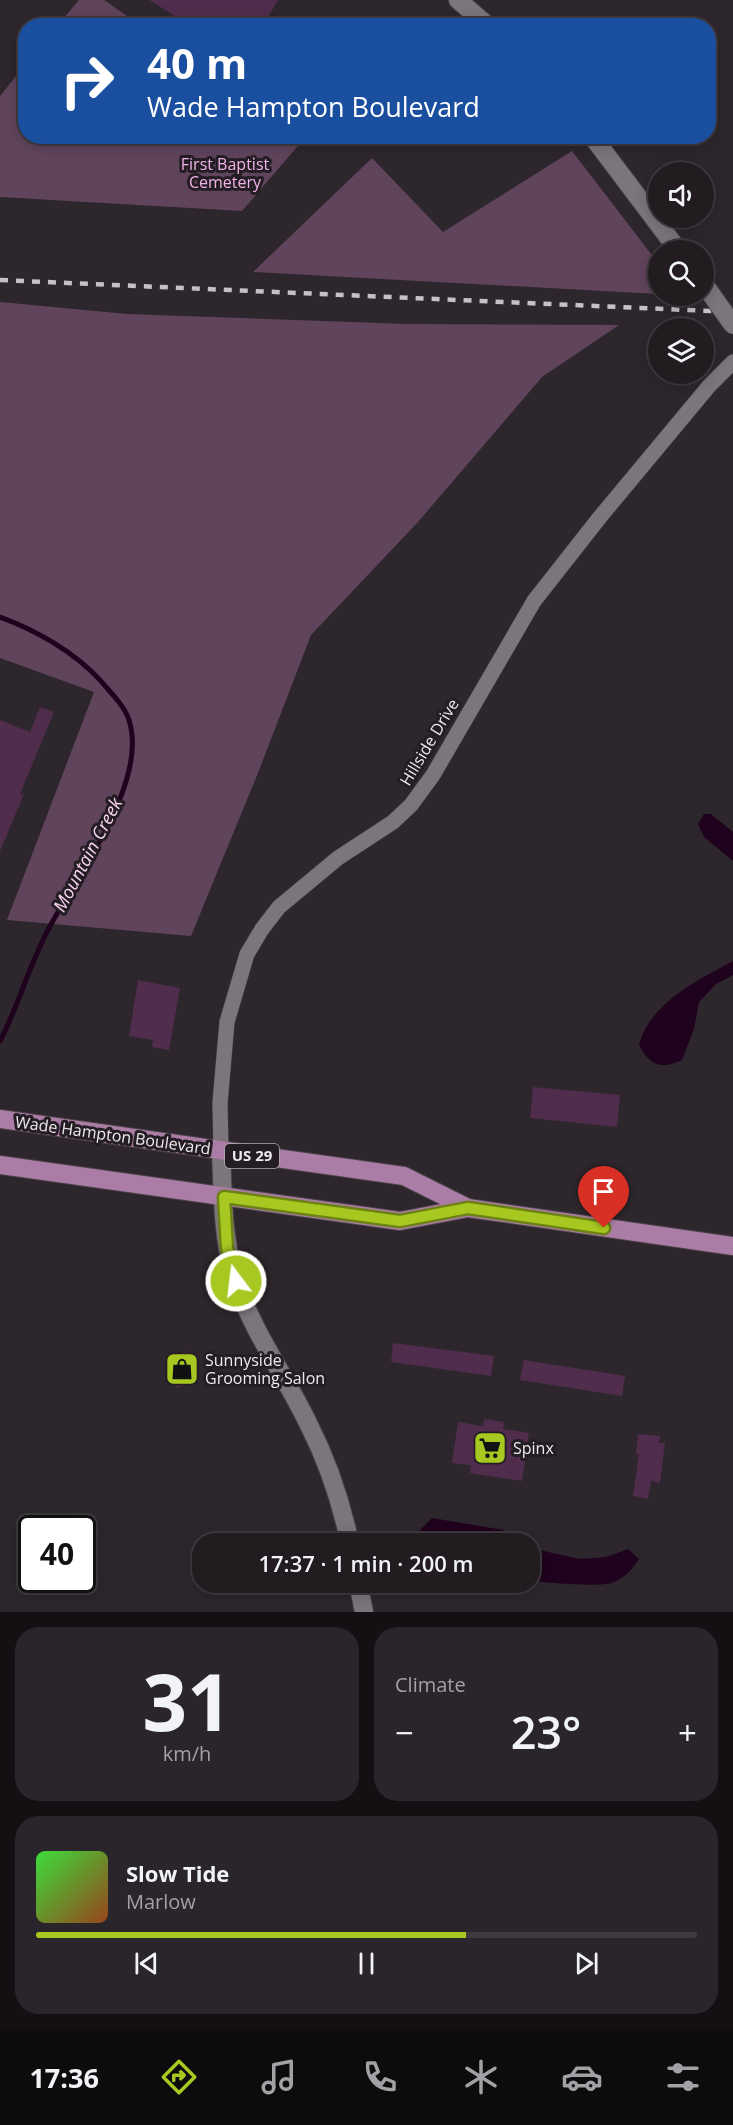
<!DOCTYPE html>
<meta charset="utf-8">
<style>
:root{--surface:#221c21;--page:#2a252a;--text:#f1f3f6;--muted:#a2a1a5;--line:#3f3a3f;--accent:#a7c820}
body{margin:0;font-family:"Open Sans",sans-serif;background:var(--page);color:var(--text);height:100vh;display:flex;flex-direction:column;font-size:22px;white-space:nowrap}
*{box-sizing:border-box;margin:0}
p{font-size:20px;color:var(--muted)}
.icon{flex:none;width:33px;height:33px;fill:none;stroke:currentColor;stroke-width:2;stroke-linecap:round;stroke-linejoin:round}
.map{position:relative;height:1612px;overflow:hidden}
.drawer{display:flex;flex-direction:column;gap:15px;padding:15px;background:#130f12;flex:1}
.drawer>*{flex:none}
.banner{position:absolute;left:18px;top:18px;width:698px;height:126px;border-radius:24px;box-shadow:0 3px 15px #0003,0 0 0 2px var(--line);background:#1a4fa0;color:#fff;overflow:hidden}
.tools{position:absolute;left:648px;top:162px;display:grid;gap:12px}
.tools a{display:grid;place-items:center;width:66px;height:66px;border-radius:50%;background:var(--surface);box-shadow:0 3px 15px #0003,0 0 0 2px var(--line);font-size:30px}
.speed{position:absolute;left:18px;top:1515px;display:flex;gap:12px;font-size:30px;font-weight:700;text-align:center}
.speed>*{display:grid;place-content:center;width:78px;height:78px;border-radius:50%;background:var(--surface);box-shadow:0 3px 15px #0003,0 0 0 2px var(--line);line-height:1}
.speed .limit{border:3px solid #111;border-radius:9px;background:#fff;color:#111}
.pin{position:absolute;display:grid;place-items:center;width:51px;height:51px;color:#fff;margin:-62px -26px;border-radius:50% 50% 50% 0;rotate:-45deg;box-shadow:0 0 6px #0007}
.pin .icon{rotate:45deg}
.me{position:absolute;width:66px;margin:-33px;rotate:345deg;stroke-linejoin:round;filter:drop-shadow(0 0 4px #0008)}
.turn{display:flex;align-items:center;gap:21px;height:126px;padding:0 30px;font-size:27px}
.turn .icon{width:78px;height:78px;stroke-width:2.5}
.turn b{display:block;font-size:42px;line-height:51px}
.big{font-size:45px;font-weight:600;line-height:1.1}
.drawer .card{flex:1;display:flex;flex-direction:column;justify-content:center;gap:9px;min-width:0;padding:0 21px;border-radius:24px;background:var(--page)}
.drawer .dial{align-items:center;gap:0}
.dial b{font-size:78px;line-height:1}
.song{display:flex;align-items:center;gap:18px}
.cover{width:72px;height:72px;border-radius:9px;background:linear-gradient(135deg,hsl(120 70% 55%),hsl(20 70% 35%))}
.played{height:6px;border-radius:3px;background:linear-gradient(90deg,var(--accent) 65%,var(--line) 65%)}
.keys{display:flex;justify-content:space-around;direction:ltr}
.heat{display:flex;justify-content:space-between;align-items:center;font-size:33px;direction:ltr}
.drawer .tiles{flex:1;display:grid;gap:15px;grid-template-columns:1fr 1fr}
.card:last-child{grid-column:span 2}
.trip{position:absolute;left:192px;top:1533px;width:348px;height:60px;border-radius:24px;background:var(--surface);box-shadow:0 3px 15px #0003,0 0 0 2px var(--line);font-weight:600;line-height:60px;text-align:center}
.dock{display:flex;height:96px;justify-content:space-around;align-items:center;background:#0e0b0d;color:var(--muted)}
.dock .icon{width:42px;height:42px}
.dock .current{color:var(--accent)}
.dock b{font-size:27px;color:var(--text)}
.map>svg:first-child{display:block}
</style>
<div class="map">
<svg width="733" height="1612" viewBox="0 0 733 1612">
<rect width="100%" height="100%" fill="#2d262c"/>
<!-- green -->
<g fill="#60445c">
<path d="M 79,0 L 104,0 L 140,25 L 58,25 Z"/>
<path d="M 25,65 L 26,136 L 297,136 L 303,140 L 242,211 L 0,197 L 0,96 Z"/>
<path d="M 572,151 L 658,263 L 658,294 L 253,272 L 372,158 L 443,232 Z"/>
<path d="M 0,302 L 127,314 L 407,324 L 619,325 L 542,377 L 418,522 L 311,635 L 258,773 L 191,936 L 7,920 L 94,692 L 0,658 Z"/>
</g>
<!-- water -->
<g fill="#1f021d">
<path d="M 704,814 L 711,814 L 733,832 L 733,861 L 704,837 L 698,824 Z"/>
<path d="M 733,961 L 733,975 L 716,984 L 699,1002 L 694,1029 L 682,1060 C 661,1070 649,1065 639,1045 C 650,1003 698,980 733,961 Z"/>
<path d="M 432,1518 L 503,1530 L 517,1543 L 418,1543 L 417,1533 Z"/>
<path d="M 530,1548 L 580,1559 L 606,1557 L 628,1549 L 639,1559 C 632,1570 624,1579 611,1583 C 599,1587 543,1583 530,1580 Z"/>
</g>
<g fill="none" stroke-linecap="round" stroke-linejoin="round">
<!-- stream -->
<path stroke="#1f021d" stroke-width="5" d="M 0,617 C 36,630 74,652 100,680 C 110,692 124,705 129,720 C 149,782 77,875 49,928 C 29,965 19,1005 0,1041"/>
</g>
<!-- building -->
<g fill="#502d4c">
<path d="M 149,0 L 278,0 L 263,26 L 191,26 Z"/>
<path d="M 40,707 L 54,712 L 20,794 L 24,794 L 0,851 L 0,720 L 30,732 Z"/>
<path d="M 138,980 L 180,988 L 169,1050 L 152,1047 L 153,1040 L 129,1036 Z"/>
<path d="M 533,1087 L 620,1095 L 617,1127 L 530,1118 Z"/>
<path d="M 393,1343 L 494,1356 L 491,1376 L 391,1362 Z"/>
<path d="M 187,1351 L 196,1381 L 177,1388 L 167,1357 Z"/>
<path d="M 524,1360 L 625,1376 L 622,1396 L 520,1380 Z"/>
<path d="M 484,1419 L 504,1422 L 503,1429 L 529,1433 L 522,1481 L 470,1473 L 471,1465 L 452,1463 L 458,1422 L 483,1426 Z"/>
<path d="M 638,1434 L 660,1436 L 659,1443 L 665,1443 L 660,1483 L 651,1481 L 648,1499 L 633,1496 L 639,1454 L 636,1454 Z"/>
</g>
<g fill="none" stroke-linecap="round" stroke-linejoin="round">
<defs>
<path id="minor" d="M 221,1151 L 220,1103 L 227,1022 L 247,954 L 262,929 L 279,907 L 338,858 L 393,822 L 411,805 L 433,775 L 534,601 L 600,517 L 709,386 L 733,362"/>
<g id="tertiary">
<path d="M 458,0 L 488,26"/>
<path d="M 592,136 L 678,250"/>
<path d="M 221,1151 C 223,1195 222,1239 236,1281 C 253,1333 285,1375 308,1423 C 328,1462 341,1501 350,1544"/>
<path d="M 358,1582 L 364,1612"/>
</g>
<g id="primary">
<path d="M 0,1119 L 404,1176 L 468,1208 L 733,1246"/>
<path d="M 0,1165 L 400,1221 L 468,1208"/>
</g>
</defs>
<!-- minor casing -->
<use href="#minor" stroke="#4a4349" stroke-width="16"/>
<!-- tertiary casing -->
<use href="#tertiary" stroke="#4a4349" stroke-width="20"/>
<!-- primary casing -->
<use href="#primary" stroke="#4a4349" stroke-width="20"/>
<!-- minor -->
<use href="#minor" stroke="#7d757c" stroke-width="15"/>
<!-- tertiary -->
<use href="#tertiary" stroke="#7d757c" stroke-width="18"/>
<!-- primary -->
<use href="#primary" stroke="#ab7ca5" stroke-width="18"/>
<!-- rail -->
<path stroke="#c6c1c5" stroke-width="4.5" stroke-dasharray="8 8" stroke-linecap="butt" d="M 0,280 L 733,312"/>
<defs>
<path id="tertiary-bridge" d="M 704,284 L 733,325"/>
</defs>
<!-- tertiary-bridge casing -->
<use href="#tertiary-bridge" stroke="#4a4349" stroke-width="20" stroke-linecap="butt"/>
<!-- tertiary-bridge -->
<use href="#tertiary-bridge" stroke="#7d757c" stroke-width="18"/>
</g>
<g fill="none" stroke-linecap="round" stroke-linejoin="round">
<defs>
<path id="route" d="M 236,1281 L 227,1248 L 224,1197 L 400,1221 L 468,1208 L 604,1228"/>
</defs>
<!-- route casing -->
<use href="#route" stroke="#6d8215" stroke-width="15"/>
<!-- route -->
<use href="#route" stroke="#a7c820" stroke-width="10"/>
</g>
<!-- icons -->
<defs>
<symbol id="shop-square" viewBox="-11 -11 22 22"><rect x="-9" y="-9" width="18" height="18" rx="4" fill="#a7c820" stroke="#241d23"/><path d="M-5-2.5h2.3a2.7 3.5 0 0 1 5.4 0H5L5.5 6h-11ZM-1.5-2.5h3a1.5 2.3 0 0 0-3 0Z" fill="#111"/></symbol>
<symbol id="supermarket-square" viewBox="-11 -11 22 22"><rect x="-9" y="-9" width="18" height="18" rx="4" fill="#a7c820" stroke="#241d23"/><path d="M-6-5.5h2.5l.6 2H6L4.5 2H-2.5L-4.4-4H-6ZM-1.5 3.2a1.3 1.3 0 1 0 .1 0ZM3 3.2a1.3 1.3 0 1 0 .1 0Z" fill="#111"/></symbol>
</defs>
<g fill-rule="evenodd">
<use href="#shop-square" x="163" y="1350" width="38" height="38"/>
<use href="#supermarket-square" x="471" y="1429" width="38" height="38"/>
</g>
<g text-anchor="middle" stroke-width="6" stroke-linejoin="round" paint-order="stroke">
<!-- shield labels -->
<rect fill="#241d23" stroke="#b1acb0" stroke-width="1.5" x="225" y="1144" width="54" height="24" rx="4.5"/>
<g font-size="15" font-weight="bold" fill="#eee9ed">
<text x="252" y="1161">US 29</text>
</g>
<!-- park labels -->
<g font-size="16" fill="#f1b3e8" stroke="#241d23">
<text x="225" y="170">First Baptist<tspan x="225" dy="18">Cemetery</tspan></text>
</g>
<!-- street labels -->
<g font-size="16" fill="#eee9ed" stroke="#241d23">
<text transform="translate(429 742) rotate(-59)" y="6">Hillside Drive</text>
<text transform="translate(113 1135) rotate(8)" y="6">Wade Hampton Boulevard</text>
</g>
<!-- poi labels -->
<g font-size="16" fill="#eee9ed" stroke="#241d23" text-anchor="start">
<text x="205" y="1366">Sunnyside<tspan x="205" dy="18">Grooming Salon</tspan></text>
<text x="513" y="1454">Spinx</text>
</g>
<!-- water labels -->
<g font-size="18" font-style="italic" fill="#fad4f4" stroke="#241d23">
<text transform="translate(88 855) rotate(-62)" y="6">Mountain Creek</text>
</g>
</g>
</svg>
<div class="tools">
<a><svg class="icon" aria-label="sound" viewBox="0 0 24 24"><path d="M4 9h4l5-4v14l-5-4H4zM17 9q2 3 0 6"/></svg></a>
<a><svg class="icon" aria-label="search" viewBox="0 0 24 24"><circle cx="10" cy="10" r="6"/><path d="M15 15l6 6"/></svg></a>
<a><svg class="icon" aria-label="layers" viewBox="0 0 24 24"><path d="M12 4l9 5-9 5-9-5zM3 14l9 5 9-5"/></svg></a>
</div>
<div class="speed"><div class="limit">40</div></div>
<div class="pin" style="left:604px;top:1228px;background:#d93025"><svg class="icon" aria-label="arrive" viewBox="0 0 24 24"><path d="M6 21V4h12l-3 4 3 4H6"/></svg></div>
<svg class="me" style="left:236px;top:1281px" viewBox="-20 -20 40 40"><circle r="17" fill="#a7c820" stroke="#fff" stroke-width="3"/><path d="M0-11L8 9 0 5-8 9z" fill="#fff"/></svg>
<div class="trip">17:37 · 1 min · 200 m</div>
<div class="banner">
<div class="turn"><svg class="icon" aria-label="right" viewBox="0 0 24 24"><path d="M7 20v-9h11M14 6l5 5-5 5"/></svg><div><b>40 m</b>Wade Hampton Boulevard</div></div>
</div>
</div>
<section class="drawer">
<div class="tiles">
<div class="card dial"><b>31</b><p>km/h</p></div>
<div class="card"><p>Climate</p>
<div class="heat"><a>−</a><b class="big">23°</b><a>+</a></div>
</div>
<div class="card">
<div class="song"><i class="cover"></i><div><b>Slow Tide</b><p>Marlow</p></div></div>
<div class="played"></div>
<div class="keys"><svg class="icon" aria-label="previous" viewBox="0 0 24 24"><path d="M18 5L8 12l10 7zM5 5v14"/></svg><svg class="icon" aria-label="pause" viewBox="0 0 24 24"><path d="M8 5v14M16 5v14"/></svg><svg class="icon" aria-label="next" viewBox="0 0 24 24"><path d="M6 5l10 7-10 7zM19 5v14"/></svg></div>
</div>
</div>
</section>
<nav class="dock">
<b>17:36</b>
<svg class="icon current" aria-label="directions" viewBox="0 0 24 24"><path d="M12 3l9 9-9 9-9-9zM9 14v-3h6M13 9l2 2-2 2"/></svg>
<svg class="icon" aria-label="music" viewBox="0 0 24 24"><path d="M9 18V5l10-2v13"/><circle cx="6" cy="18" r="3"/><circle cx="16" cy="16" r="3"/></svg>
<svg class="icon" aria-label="phone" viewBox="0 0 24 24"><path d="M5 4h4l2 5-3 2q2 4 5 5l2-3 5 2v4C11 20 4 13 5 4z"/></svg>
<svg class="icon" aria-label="climate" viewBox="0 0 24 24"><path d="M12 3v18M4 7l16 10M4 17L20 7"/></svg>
<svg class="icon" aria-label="car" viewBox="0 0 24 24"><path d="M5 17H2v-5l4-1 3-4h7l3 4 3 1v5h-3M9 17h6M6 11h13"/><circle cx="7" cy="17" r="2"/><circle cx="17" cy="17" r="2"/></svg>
<svg class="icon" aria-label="filters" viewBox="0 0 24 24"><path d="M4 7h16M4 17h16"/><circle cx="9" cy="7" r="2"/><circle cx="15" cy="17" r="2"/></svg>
</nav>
